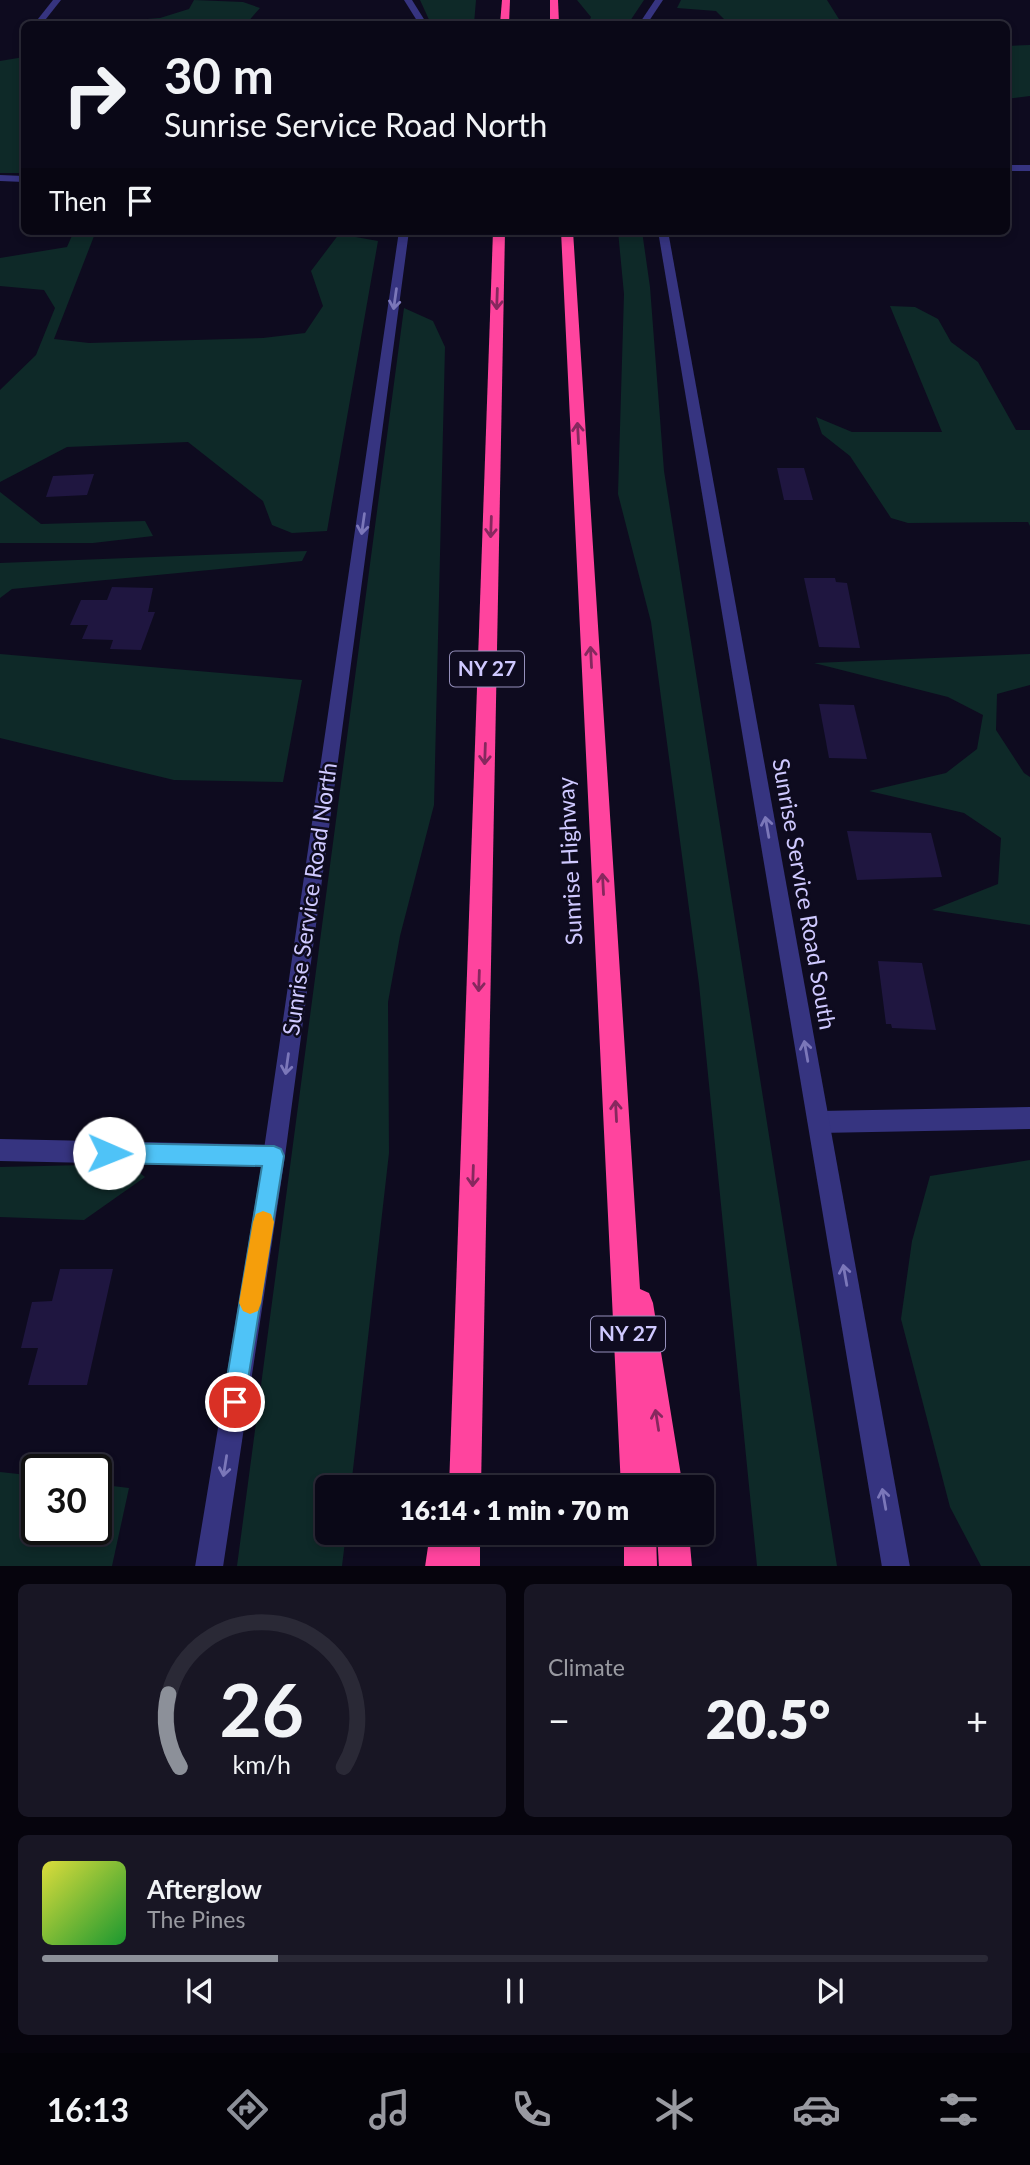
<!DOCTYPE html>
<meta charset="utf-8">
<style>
:root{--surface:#0a0817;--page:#181624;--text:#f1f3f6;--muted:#999aa1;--line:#2a2936;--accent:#8c9099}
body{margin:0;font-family:Lato,sans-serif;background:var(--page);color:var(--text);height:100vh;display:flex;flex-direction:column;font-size:26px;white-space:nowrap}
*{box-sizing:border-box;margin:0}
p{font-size:23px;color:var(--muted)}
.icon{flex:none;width:38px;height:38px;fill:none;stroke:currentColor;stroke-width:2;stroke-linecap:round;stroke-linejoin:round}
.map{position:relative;height:1566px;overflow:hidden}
.panel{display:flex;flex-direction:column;gap:18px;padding:18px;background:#06040d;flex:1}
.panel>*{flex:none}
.top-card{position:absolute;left:21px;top:21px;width:989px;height:214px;border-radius:10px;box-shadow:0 4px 10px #0003,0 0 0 2px var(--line);background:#0a0817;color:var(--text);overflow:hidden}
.speed{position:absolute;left:21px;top:1454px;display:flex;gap:14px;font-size:35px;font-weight:700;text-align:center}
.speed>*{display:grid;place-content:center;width:91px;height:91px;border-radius:50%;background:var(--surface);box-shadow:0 4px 10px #0003,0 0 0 2px var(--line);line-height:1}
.speed .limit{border:4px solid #111;border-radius:10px;background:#fff;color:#111}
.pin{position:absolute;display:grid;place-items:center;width:60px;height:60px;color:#fff;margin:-30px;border:4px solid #fff;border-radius:50%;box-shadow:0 2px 7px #0007}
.me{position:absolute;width:77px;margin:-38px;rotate:91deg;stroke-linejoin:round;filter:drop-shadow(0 0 5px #0008)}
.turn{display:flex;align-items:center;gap:24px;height:147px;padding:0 28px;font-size:32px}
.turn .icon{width:91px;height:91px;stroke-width:2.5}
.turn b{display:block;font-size:49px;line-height:60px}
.then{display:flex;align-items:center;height:66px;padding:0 28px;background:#0003;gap:14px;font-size:26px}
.big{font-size:52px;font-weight:800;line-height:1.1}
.panel .tile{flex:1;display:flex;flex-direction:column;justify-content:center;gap:10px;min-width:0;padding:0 24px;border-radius:10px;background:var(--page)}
.panel .dial{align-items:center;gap:0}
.dial svg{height:182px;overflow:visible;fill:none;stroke:var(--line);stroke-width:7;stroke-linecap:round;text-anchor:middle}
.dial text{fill:var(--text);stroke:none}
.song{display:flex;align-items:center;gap:21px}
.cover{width:84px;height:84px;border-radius:10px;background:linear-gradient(135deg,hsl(60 70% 55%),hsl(130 70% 35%))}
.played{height:7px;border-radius:4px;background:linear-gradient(90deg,var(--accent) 25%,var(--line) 25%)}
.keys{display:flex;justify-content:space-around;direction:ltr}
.heat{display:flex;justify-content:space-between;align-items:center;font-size:38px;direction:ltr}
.panel .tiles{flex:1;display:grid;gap:18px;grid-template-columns:1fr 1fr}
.tile:last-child{grid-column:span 2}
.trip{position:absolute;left:315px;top:1475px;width:399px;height:70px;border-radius:10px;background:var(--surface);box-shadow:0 4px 10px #0003,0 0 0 2px var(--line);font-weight:800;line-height:70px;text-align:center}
.tabs{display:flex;height:112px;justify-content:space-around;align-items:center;background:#040309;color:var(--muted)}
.tabs .icon{width:49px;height:49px}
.tabs .active{color:var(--accent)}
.tabs b{font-size:32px;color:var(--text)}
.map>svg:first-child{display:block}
</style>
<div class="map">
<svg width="1030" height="1567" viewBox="0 0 1030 1567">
<rect width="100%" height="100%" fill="#0e0b1f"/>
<!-- green -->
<g fill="#0e2928">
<path d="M 194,0 L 243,2 L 260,8 L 246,24 L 83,24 L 160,18 L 189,9 Z"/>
<path d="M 420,0 L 476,0 L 474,24 L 431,24 Z"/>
<path d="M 577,0 L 644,0 L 628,24 L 588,24 L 591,17 Z"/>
<path d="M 681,0 L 827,0 L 842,24 L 729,24 L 716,11 L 677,8 Z"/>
<path d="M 1030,45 L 1030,96 L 1006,99 L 1006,46 Z"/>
<path d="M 24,57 L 24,173 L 0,173 L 0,61 Z"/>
<path d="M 74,231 L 96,231 L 54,339 L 89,343 L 263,338 L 305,333 L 323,306 L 311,271 L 339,234 L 378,241 L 327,531 L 292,533 L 272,525 L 263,501 L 188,442 L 67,447 L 0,482 L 0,390 L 36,355 L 55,308 L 44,290 L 0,286 L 0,258 L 67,247 Z"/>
<path d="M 618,231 L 642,231 L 650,287 L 664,471 L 837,1566 L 757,1566 L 699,984 L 651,622 L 618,494 L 624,294 Z"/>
<path d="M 890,306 L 915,307 L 938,319 L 951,342 L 978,362 L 1016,430 L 1030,430 L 1030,526 L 1028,522 L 908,523 L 891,518 L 850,456 L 822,434 L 816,417 L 852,432 L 942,432 Z"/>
<path d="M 404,308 L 433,321 L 445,347 L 434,805 L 400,936 L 388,1002 L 389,1153 L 351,1487 L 327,1488 L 327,1533 L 346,1533 L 342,1566 L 237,1566 Z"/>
<path d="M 0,492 L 41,524 L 145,521 L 153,536 L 93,543 L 0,543 Z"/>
<path d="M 307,551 L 302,561 L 12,589 L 0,598 L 0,563 Z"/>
<path d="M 0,654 L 302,680 L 283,782 L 174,780 L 0,738 Z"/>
<path d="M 1030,654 L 1030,685 L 997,694 L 996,730 L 1024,773 L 1030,777 L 1030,925 L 932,910 L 998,884 L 1001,838 L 964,813 L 869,791 L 946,773 L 977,749 L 983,715 L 948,697 L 814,663 Z"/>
<path d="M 1030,1160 L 1030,1566 L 981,1566 L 950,1507 L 901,1319 L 912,1241 L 930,1176 Z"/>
<path d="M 128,1164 L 145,1177 L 84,1220 L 0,1217 L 0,1167 Z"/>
<path d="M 0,1472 L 37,1476 L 37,1530 L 96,1530 L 96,1484 L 129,1488 L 112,1566 L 0,1566 Z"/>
</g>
<!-- building -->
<g fill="#1f1640">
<path d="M 777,468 L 804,468 L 813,500 L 784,500 Z"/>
<path d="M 94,474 L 87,495 L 46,497 L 53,476 Z"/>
<path d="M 804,578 L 835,578 L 836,582 L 847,583 L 860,648 L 819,647 Z"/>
<path d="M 112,587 L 153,588 L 148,612 L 155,612 L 141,650 L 110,649 L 113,640 L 82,639 L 88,625 L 70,625 L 81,600 L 107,600 Z"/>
<path d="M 819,704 L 854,705 L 867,759 L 829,758 Z"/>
<path d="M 847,831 L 931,833 L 942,877 L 857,880 Z"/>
<path d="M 878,961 L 922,963 L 936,1030 L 892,1028 L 891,1024 L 886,1024 Z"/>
<path d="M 60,1269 L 113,1269 L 87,1385 L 28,1385 L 38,1348 L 21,1348 L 32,1302 L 52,1301 Z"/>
</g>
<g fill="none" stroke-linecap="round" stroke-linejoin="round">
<!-- minor -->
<g fill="#363480" fill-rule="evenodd">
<path d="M 53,0 L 61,0 L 42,24 L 34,24 Z"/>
<rect x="1006" y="165" width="24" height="6"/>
<path d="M 0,175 L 24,176 L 24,182 L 0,181 Z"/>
<path d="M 1030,1107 L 1030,1129 L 819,1133 L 811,1130 L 808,1122 L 811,1114 L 819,1111 Z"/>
<path d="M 0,1139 L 274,1145 L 282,1148 L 285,1156 L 282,1164 L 274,1167 L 0,1161 Z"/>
</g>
<!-- tertiary -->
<g fill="#363480" fill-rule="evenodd">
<path d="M 404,0 L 412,0 L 427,24 L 419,24 Z"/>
<path d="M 655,0 L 663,0 L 647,24 L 639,24 Z"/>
<path d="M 399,231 L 409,231 L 285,1156 L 223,1567 L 195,1567 L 263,1156 Z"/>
<path d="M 658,231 L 668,231 L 910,1567 L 882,1567 Z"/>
</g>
<!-- motorway -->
<g fill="#ff449e" fill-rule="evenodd">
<path d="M 502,0 L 510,0 L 509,24 L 500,24 Z"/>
<path d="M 550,0 L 558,0 L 559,24 L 550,24 Z"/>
<path d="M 493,231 L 505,231 L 481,1488 L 449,1488 Z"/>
<path d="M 561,231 L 573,231 L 640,1289 L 649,1293 L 653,1303 L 683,1488 L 621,1488 Z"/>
<path d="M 430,1533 L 480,1533 L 480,1567 L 425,1567 Z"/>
<path d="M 624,1533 L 656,1533 L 657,1567 L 624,1567 Z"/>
<path d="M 657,1533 L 689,1533 L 692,1567 L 659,1567 Z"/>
</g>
</g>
<!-- one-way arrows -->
<defs><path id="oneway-shaft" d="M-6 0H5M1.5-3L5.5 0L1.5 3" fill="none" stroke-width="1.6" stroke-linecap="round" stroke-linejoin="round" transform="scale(1.75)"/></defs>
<g stroke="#7b77b9">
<use href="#oneway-shaft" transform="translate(395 299) rotate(98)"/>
<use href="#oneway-shaft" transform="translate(363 524) rotate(98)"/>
<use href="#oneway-shaft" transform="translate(767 827) rotate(-100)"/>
<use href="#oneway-shaft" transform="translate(806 1051) rotate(-100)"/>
<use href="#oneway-shaft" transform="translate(287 1064) rotate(98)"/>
<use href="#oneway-shaft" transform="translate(845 1275) rotate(-100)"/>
<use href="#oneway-shaft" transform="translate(225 1466) rotate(99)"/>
<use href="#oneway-shaft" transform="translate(884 1499) rotate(-100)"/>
</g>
<g stroke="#86285e">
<use href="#oneway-shaft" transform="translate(497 299) rotate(92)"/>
<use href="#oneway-shaft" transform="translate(578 433) rotate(-93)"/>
<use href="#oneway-shaft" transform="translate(491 527) rotate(92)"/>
<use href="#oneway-shaft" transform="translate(591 657) rotate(-93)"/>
<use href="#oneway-shaft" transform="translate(485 754) rotate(92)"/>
<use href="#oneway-shaft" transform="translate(603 884) rotate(-93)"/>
<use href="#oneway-shaft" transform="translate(479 981) rotate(92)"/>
<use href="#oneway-shaft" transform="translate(616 1111) rotate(-93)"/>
<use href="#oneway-shaft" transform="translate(473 1176) rotate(92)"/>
<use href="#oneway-shaft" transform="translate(657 1420) rotate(-99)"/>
</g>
<!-- route -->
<path fill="#4fc3f7" stroke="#337fa1" stroke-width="2" d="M 109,1143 L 274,1146 L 281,1149 L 284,1156 L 243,1411 L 235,1414 L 227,1411 L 223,1402 L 262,1166 L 109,1163 L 102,1160 L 99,1153 L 102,1146 Z"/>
<!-- slow -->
<path fill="#f59e0b" d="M 263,1211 L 271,1214 L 274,1222 L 261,1303 L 258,1311 L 250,1314 L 243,1311 L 239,1303 L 253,1222 L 256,1214 Z"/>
<g text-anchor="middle" stroke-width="5" stroke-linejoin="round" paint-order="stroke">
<!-- shield labels -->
<g fill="#0e0b1f" stroke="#9590bc" stroke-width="2">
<rect x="450" y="651.5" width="74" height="35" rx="5"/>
<rect x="591" y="1316.5" width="74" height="35" rx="5"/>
</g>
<g font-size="21" font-weight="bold" fill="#cfc9ff">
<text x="487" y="676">NY 27</text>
<text x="628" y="1341">NY 27</text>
</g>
<!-- street labels -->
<g font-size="23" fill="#cfc9ff" stroke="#0e0b1f">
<text transform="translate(570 861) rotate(-93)" y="8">Sunrise Highway</text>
<text transform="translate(804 894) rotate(80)" y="8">Sunrise Service Road South</text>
<text transform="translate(310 899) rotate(-82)" y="8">Sunrise Service Road North</text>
</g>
</g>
</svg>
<div class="speed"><div class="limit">30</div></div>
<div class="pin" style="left:235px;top:1402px;background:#d93025"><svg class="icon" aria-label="arrive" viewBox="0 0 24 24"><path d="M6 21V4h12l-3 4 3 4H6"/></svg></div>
<svg class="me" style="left:109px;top:1153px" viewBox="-20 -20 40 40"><circle r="19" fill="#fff"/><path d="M0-13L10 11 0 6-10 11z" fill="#4fc3f7"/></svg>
<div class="trip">16:14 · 1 min · 70 m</div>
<div class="top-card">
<div class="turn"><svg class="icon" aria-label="right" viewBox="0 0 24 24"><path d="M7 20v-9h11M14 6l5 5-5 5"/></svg><div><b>30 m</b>Sunrise Service Road North</div></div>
<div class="then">Then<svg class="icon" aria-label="arrive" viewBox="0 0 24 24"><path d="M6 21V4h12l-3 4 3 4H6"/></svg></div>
</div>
</div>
<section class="panel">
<div class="tiles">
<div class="tile dial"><svg viewBox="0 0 100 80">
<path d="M14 69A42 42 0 1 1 86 69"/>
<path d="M14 69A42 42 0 0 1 9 37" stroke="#8c9099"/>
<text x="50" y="56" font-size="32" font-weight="700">26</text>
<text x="50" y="72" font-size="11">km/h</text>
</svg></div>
<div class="tile"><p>Climate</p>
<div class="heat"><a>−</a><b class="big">20.5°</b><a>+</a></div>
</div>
<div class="tile">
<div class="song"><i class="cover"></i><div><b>Afterglow</b><p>The Pines</p></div></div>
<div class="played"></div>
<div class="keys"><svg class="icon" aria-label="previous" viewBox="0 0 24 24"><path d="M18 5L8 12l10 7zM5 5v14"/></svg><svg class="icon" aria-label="pause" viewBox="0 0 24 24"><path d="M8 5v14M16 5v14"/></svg><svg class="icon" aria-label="next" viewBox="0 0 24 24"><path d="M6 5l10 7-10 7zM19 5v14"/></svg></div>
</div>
</div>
</section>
<nav class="tabs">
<b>16:13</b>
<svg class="icon active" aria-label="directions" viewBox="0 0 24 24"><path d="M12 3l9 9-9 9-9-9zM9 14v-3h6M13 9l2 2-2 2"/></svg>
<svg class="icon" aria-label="music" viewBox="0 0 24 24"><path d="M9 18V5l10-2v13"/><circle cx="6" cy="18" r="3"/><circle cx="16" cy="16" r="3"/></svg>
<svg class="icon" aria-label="phone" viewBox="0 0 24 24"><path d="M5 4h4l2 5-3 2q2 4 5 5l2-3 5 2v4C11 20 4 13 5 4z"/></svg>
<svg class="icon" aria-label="climate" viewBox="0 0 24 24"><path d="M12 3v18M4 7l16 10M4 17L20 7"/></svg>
<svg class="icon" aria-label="car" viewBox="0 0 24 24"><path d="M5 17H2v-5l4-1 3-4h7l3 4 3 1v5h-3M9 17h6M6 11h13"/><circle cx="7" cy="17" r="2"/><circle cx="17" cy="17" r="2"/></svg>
<svg class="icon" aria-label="filters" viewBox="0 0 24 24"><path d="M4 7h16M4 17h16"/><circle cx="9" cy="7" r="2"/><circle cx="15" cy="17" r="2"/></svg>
</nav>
